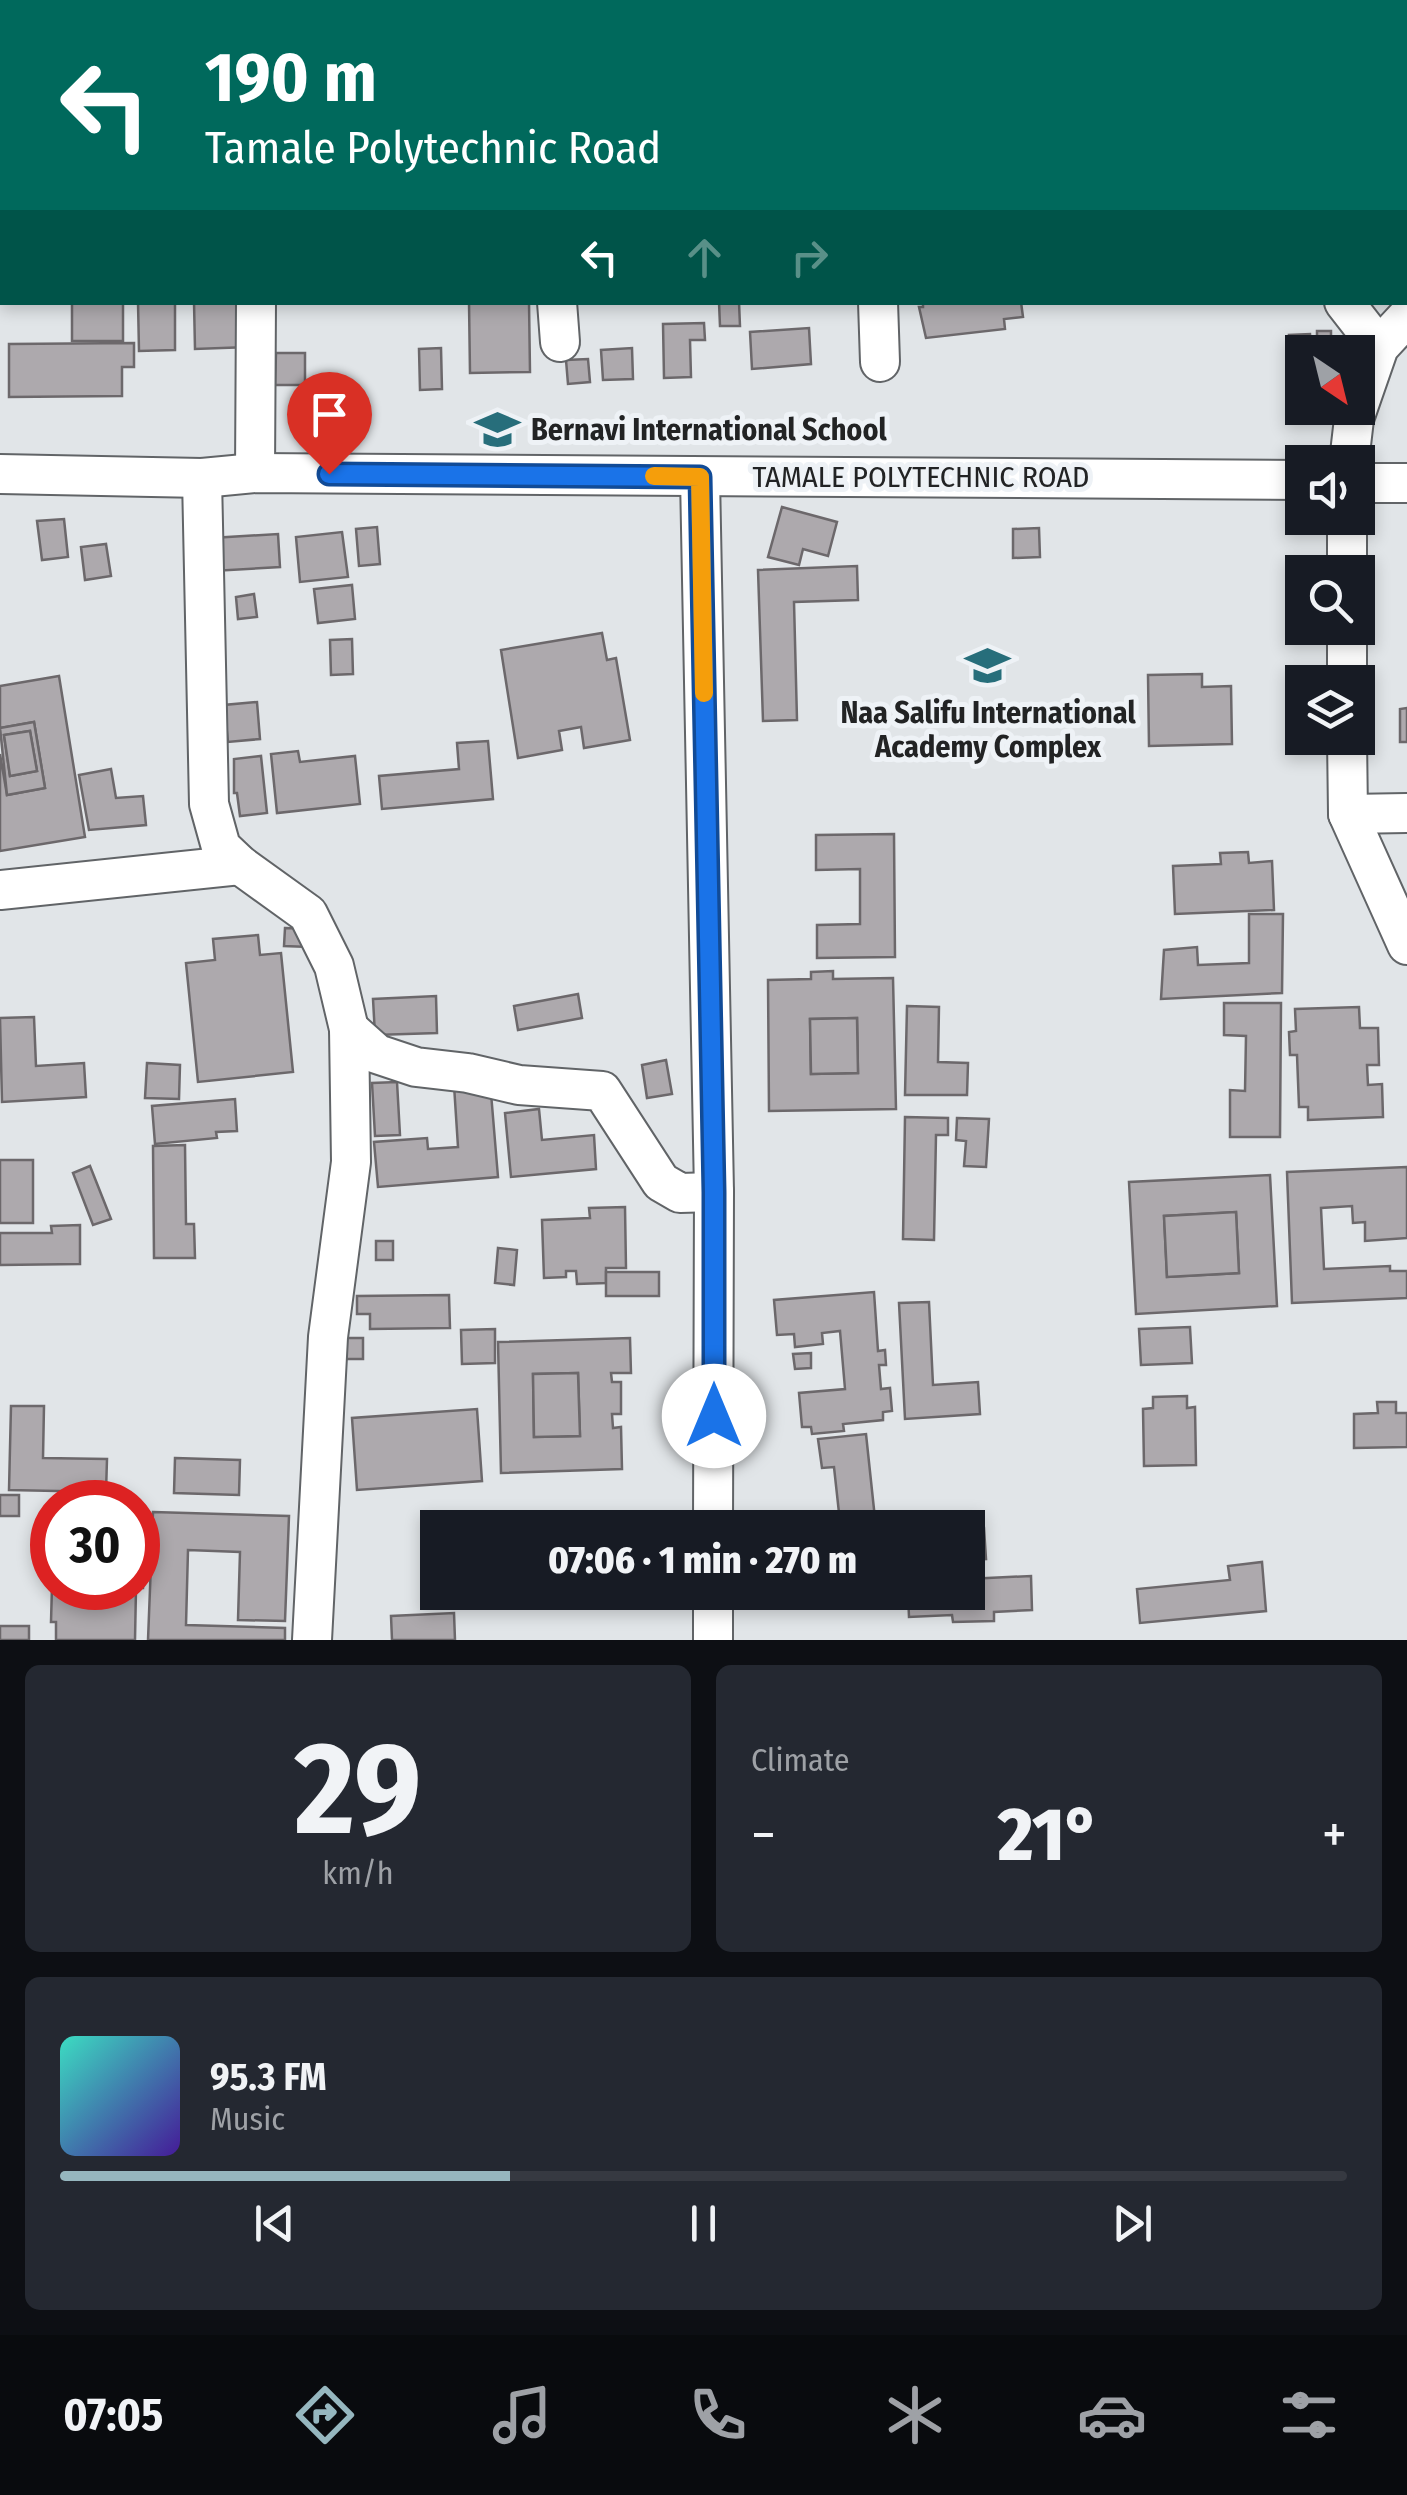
<!DOCTYPE html>
<meta charset="utf-8">
<style>
:root{--surface:#171b24;--page:#242831;--text:#f1f3f6;--muted:#9ea1a6;--line:#363941;--accent:#96b7bf}
body{margin:0;font-family:"Fira Sans Condensed",sans-serif;background:var(--page);color:var(--text);height:100vh;display:flex;flex-direction:column;font-size:38px;white-space:nowrap}
*{box-sizing:border-box;margin:0}
p{font-size:32px;color:var(--muted)}
.icon{flex:none;width:55px;height:55px;fill:none;stroke:currentColor;stroke-width:2;stroke-linecap:round;stroke-linejoin:round}
.map{position:relative;height:1640px;overflow:hidden}
.sheet{display:flex;flex-direction:column;gap:25px;padding:25px;background:#0d0f14;flex:1}
.sheet>*{flex:none}
.top-card{position:absolute;left:0px;top:0px;width:1408px;height:305px;box-shadow:0 5px 15px #0003;background:#00695c;color:#fff;overflow:hidden}
.needle{width:65px;rotate:145deg}
.buttons{position:absolute;left:1285px;top:335px;display:grid;gap:20px}
.buttons a{display:grid;place-items:center;width:90px;height:90px;border-radius:0px;background:var(--surface);box-shadow:0 5px 15px #0003;font-size:50px}
.speed{position:absolute;left:30px;top:1480px;display:flex;gap:20px;font-size:50px;font-weight:700;text-align:center}
.speed>*{display:grid;place-content:center;width:130px;height:130px;border-radius:50%;background:var(--surface);box-shadow:0 5px 15px #0003;line-height:1}
.speed .limit{border:15px solid #d22;background:#fff;color:#111}
.pin{position:absolute;display:grid;place-items:center;width:85px;height:85px;color:#fff;margin:-102px -42px;border-radius:50% 50% 50% 0;rotate:-45deg;box-shadow:0 0 10px #0007}
.pin .icon{rotate:45deg}
.me{position:absolute;width:110px;margin:-55px;rotate:0deg;stroke-linejoin:round;filter:drop-shadow(0 0 8px #0008)}
.turn{display:flex;align-items:center;gap:35px;height:210px;padding:0 40px;font-size:45px}
.turn .icon{width:130px;height:130px;stroke-width:2.5}
.turn b{display:block;font-size:70px;line-height:85px}
.lanes{display:flex;align-items:center;height:95px;padding:0 40px;background:#0003;justify-content:center;gap:50px;direction:ltr}
.lanes .off{opacity:.35}
.big{font-size:75px;font-weight:800;line-height:1.1}
.sheet .tile{flex:1;display:flex;flex-direction:column;justify-content:center;gap:15px;min-width:0;padding:0 35px;border-radius:15px;background:var(--page)}
.sheet .dial{align-items:center;gap:0}
.dial b{font-size:130px;line-height:1}
.song{display:flex;align-items:center;gap:30px}
.cover{width:120px;height:120px;border-radius:15px;background:linear-gradient(135deg,hsl(170 70% 55%),hsl(260 70% 35%))}
.played{height:10px;border-radius:5px;background:linear-gradient(90deg,var(--accent) 35%,var(--line) 35%)}
.keys{display:flex;justify-content:space-around;direction:ltr}
.heat{display:flex;justify-content:space-between;align-items:center;font-size:55px;direction:ltr}
.sheet .tiles{flex:1;display:grid;gap:25px;grid-template-columns:1fr 1fr}
.tile:last-child{grid-column:span 2}
.trip{position:absolute;left:420px;top:1510px;width:565px;height:100px;border-radius:0px;background:var(--surface);box-shadow:0 5px 15px #0003;font-weight:800;line-height:100px;text-align:center}
.menu{display:flex;height:160px;justify-content:space-around;align-items:center;background:#090b0e;color:var(--muted)}
.menu .icon{width:70px;height:70px}
.menu .selected{color:var(--accent)}
.menu b{font-size:45px;color:var(--text)}
.map>svg:first-child{display:block}
</style>
<div class="map">
<svg width="1407" height="1640" viewBox="0 0 1407 1640">
<rect width="100%" height="100%" fill="#e1e5e8"/>
<!-- building -->
<g fill="#ada9ad" stroke="#6c686b" stroke-width="2.5" fill-rule="evenodd">
<rect x="702" y="0" width="136" height="2"/>
<rect x="72" y="302" width="51" height="39"/>
<path d="M 138,302 L 175,302 L 175,350 L 139,351 Z"/>
<path d="M 194,302 L 249,302 L 249,347 L 195,349 Z"/>
<path d="M 469,302 L 529,302 L 530,372 L 470,373 Z"/>
<path d="M 719,302 L 739,302 L 740,326 L 720,326 Z"/>
<path d="M 923,302 L 1021,302 L 1023,317 L 1004,319 L 1005,329 L 926,338 L 919,307 L 923,307 Z"/>
<path d="M 704,323 L 705,340 L 690,340 L 691,377 L 664,378 L 663,324 Z"/>
<path d="M 809,328 L 811,364 L 752,369 L 750,332 Z"/>
<rect x="1317" y="331" width="14" height="21"/>
<path d="M 1310,334 L 1311,352 L 1291,358 L 1289,335 Z"/>
<path d="M 134,343 L 134,367 L 122,367 L 122,396 L 9,397 L 9,344 Z"/>
<path d="M 441,348 L 442,389 L 420,390 L 419,349 Z"/>
<path d="M 632,348 L 633,379 L 603,380 L 601,350 Z"/>
<path d="M 276,353 L 305,353 L 305,385 L 275,385 Z"/>
<path d="M 588,359 L 590,382 L 568,384 L 566,360 Z"/>
<path d="M 782,507 L 837,522 L 828,556 L 803,549 L 799,565 L 768,557 Z"/>
<path d="M 64,519 L 68,557 L 42,560 L 37,521 Z"/>
<path d="M 377,527 L 380,564 L 359,566 L 356,529 Z"/>
<path d="M 1039,528 L 1040,557 L 1013,558 L 1013,529 Z"/>
<path d="M 342,532 L 348,577 L 300,582 L 296,537 Z"/>
<path d="M 278,534 L 280,567 L 213,571 L 212,538 Z"/>
<path d="M 106,544 L 111,576 L 85,580 L 81,547 Z"/>
<path d="M 857,566 L 858,600 L 794,602 L 797,720 L 763,721 L 758,570 Z"/>
<path d="M 352,585 L 355,619 L 318,623 L 314,589 Z"/>
<path d="M 254,594 L 257,617 L 238,619 L 236,597 Z"/>
<path d="M 602,633 L 607,660 L 616,658 L 630,740 L 584,748 L 581,727 L 559,731 L 562,750 L 518,758 L 501,650 Z"/>
<path d="M 352,639 L 353,674 L 331,675 L 330,640 Z"/>
<path d="M 1202,674 L 1202,687 L 1231,686 L 1232,744 L 1149,746 L 1148,675 Z"/>
<path d="M 59,676 L 85,837 L 0,851 L 0,754 L 7,795 L 45,788 L 34,722 L 0,728 L 0,686 Z"/>
<path d="M 257,702 L 260,739 L 228,742 L 224,705 Z"/>
<path d="M 1407,708 L 1407,742 L 1400,742 L 1400,709 Z"/>
<path d="M 34,722 L 45,788 L 7,795 L 0,728 ZM 30,731 L 37,771 L 10,776 L 4,735 Z"/>
<path d="M 30,731 L 37,771 L 10,776 L 4,735 Z"/>
<path d="M 488,741 L 493,799 L 382,809 L 379,776 L 459,769 L 457,743 Z"/>
<path d="M 298,751 L 300,762 L 355,756 L 360,804 L 277,813 L 271,754 Z"/>
<path d="M 261,756 L 267,813 L 240,816 L 237,793 L 234,793 L 234,759 Z"/>
<path d="M 111,769 L 116,798 L 143,796 L 146,825 L 89,830 L 79,775 Z"/>
<path d="M 894,834 L 895,957 L 817,958 L 817,925 L 860,924 L 860,869 L 816,870 L 816,835 Z"/>
<path d="M 1248,852 L 1249,863 L 1272,861 L 1274,910 L 1175,914 L 1173,866 L 1221,864 L 1220,853 Z"/>
<path d="M 1249,914 L 1283,914 L 1282,993 L 1161,999 L 1164,950 L 1197,947 L 1198,965 L 1249,963 Z"/>
<path d="M 285,928 L 309,929 L 309,947 L 284,946 Z"/>
<path d="M 258,935 L 260,955 L 281,953 L 293,1072 L 198,1082 L 186,963 L 215,960 L 213,939 Z"/>
<path d="M 833,971 L 833,979 L 893,978 L 896,1109 L 769,1111 L 768,980 L 811,979 L 811,972 ZM 857,1018 L 858,1073 L 811,1074 L 810,1019 Z"/>
<path d="M 578,994 L 582,1018 L 518,1030 L 514,1006 Z"/>
<path d="M 436,996 L 437,1033 L 375,1035 L 373,999 Z"/>
<path d="M 1224,1003 L 1281,1003 L 1280,1137 L 1230,1137 L 1230,1090 L 1245,1091 L 1246,1036 L 1224,1035 Z"/>
<path d="M 907,1006 L 939,1007 L 938,1062 L 968,1063 L 967,1095 L 905,1095 Z"/>
<path d="M 1359,1007 L 1360,1028 L 1378,1028 L 1379,1065 L 1367,1065 L 1368,1085 L 1382,1084 L 1383,1117 L 1308,1120 L 1308,1107 L 1299,1107 L 1297,1055 L 1290,1055 L 1289,1032 L 1296,1031 L 1295,1009 Z"/>
<path d="M 34,1017 L 36,1066 L 84,1063 L 86,1097 L 2,1102 L 0,1018 Z"/>
<path d="M 857,1018 L 858,1073 L 811,1074 L 810,1019 Z"/>
<path d="M 666,1060 L 672,1094 L 647,1098 L 642,1065 Z"/>
<path d="M 147,1063 L 180,1065 L 179,1099 L 145,1098 Z"/>
<path d="M 490,1081 L 498,1177 L 378,1187 L 374,1142 L 427,1138 L 428,1149 L 458,1147 L 454,1085 Z"/>
<path d="M 397,1082 L 400,1135 L 375,1136 L 372,1083 Z"/>
<path d="M 235,1099 L 237,1131 L 216,1132 L 217,1138 L 155,1144 L 152,1106 Z"/>
<path d="M 539,1109 L 542,1140 L 594,1135 L 596,1169 L 511,1177 L 505,1113 Z"/>
<path d="M 905,1117 L 948,1118 L 948,1135 L 936,1135 L 934,1240 L 903,1239 Z"/>
<path d="M 957,1118 L 989,1119 L 986,1167 L 964,1166 L 966,1141 L 956,1140 Z"/>
<path d="M 185,1145 L 186,1224 L 194,1224 L 195,1258 L 154,1258 L 153,1146 Z"/>
<rect x="0" y="1160" width="33" height="63"/>
<path d="M 90,1166 L 111,1219 L 93,1225 L 73,1173 Z"/>
<path d="M 1407,1167 L 1407,1238 L 1365,1241 L 1365,1222 L 1353,1223 L 1352,1206 L 1321,1208 L 1324,1269 L 1390,1266 L 1390,1271 L 1407,1271 L 1407,1298 L 1292,1303 L 1287,1172 Z"/>
<path d="M 1270,1175 L 1277,1306 L 1136,1314 L 1129,1182 ZM 1236,1212 L 1239,1273 L 1167,1277 L 1164,1216 Z"/>
<path d="M 625,1207 L 626,1268 L 606,1268 L 606,1283 L 577,1284 L 576,1271 L 566,1271 L 566,1277 L 544,1278 L 542,1220 L 590,1218 L 589,1208 Z"/>
<path d="M 1236,1212 L 1239,1273 L 1167,1277 L 1164,1216 Z"/>
<path d="M 80,1225 L 80,1264 L 0,1265 L 0,1233 L 52,1233 L 51,1226 Z"/>
<rect x="376" y="1241" width="17" height="19"/>
<path d="M 498,1248 L 517,1250 L 514,1285 L 495,1283 Z"/>
<rect x="606" y="1272" width="53" height="24"/>
<path d="M 874,1292 L 878,1351 L 885,1350 L 886,1365 L 879,1365 L 881,1389 L 890,1388 L 892,1411 L 883,1412 L 883,1420 L 843,1424 L 844,1431 L 812,1434 L 811,1427 L 802,1427 L 799,1393 L 845,1389 L 840,1331 L 822,1333 L 823,1344 L 795,1347 L 794,1334 L 777,1335 L 774,1300 Z"/>
<path d="M 449,1295 L 450,1328 L 370,1329 L 370,1314 L 357,1314 L 357,1296 Z"/>
<path d="M 929,1302 L 933,1385 L 978,1382 L 980,1414 L 905,1419 L 899,1303 Z"/>
<path d="M 1190,1327 L 1192,1363 L 1141,1365 L 1139,1329 Z"/>
<path d="M 495,1329 L 495,1363 L 462,1364 L 461,1330 Z"/>
<rect x="343" y="1338" width="20" height="21"/>
<path d="M 630,1338 L 631,1373 L 611,1373 L 612,1382 L 621,1382 L 621,1414 L 612,1414 L 613,1428 L 621,1427 L 622,1469 L 501,1473 L 498,1342 ZM 578,1373 L 580,1436 L 534,1437 L 533,1374 Z"/>
<path d="M 811,1353 L 811,1368 L 795,1369 L 793,1354 Z"/>
<path d="M 578,1373 L 580,1436 L 534,1437 L 533,1374 Z"/>
<path d="M 1187,1396 L 1187,1408 L 1195,1407 L 1196,1465 L 1144,1466 L 1143,1409 L 1153,1408 L 1153,1397 Z"/>
<path d="M 1377,1402 L 1396,1402 L 1396,1413 L 1407,1413 L 1407,1447 L 1354,1448 L 1354,1414 L 1378,1413 Z"/>
<path d="M 11,1406 L 44,1406 L 43,1458 L 107,1459 L 106,1492 L 9,1490 Z"/>
<path d="M 477,1409 L 482,1481 L 357,1490 L 352,1418 Z"/>
<path d="M 866,1434 L 876,1528 L 798,1528 L 840,1522 L 834,1467 L 822,1468 L 818,1439 Z"/>
<path d="M 175,1458 L 240,1460 L 239,1495 L 174,1493 Z"/>
<rect x="0" y="1495" width="19" height="21"/>
<path d="M 153,1512 L 289,1516 L 285,1621 L 238,1620 L 240,1552 L 188,1550 L 186,1625 L 285,1628 L 285,1640 L 148,1640 Z"/>
<rect x="455" y="1515" width="24" height="13"/>
<path d="M 984,1528 L 986,1559 L 968,1560 L 968,1529 Z"/>
<path d="M 1262,1562 L 1266,1611 L 1140,1623 L 1137,1589 L 1230,1580 L 1228,1566 Z"/>
<path d="M 138,1569 L 144,1569 L 143,1588 L 136,1588 L 135,1640 L 56,1640 L 56,1622 L 51,1622 L 52,1586 L 138,1588 Z"/>
<path d="M 1031,1576 L 1032,1610 L 994,1612 L 994,1621 L 953,1622 L 952,1615 L 909,1617 L 908,1592 L 968,1592 L 968,1579 Z"/>
<path d="M 454,1613 L 455,1640 L 392,1640 L 391,1616 Z"/>
<rect x="0" y="1626" width="29" height="14"/>
</g>
<g fill="none" stroke-linecap="round" stroke-linejoin="round">
<defs>
<g id="minor">
<path d="M 869,0 L 869,2"/>
<path d="M 1282,0 L 1282,2"/>
<path d="M 259,2 L 259,0"/>
<path d="M 603,2 L 604,0"/>
<path d="M 557,302 L 560,342"/>
<path d="M 878,302 L 880,362"/>
<path d="M 1344,302 L 1379,347"/>
<path d="M 1349,462 L 1354,419 L 1379,347 L 1407,317"/>
<path d="M 255,473 L 256,302"/>
<path d="M 0,474 L 202,478 L 255,473 L 1302,480"/>
<path d="M 700,477 L 714,1192 L 713,1528"/>
<path d="M 202,478 L 209,804 L 221,847 L 240,865 L 308,914 L 334,966 L 349,1029 L 351,1162 L 328,1337 L 312,1640"/>
<path d="M 1358,483 L 1407,483"/>
<path d="M 1347,518 L 1347,572"/>
<path d="M 1347,628 L 1347,682"/>
<path d="M 1347,738 L 1348,814 L 1407,945"/>
<path d="M 1348,814 L 1407,813"/>
<path d="M 0,890 L 240,865"/>
<path d="M 349,1029 L 377,1054 L 416,1067 L 468,1073 L 519,1085 L 602,1091 L 661,1182 L 680,1193 L 714,1192"/>
<path d="M 713,1640 L 713,1592"/>
</g>
</defs>
<!-- minor casing -->
<use href="#minor" stroke="#616467" stroke-width="42"/>
<!-- minor -->
<use href="#minor" stroke="#fff" stroke-width="38"/>
</g>
<g fill="none" stroke-linecap="round" stroke-linejoin="round">
<defs>
<path id="route" d="M 329,474 L 700,477 L 714,1192 L 714,1416"/>
</defs>
<!-- route casing -->
<use href="#route" stroke="#114b97" stroke-width="25"/>
<!-- route -->
<use href="#route" stroke="#1a73e8" stroke-width="18"/>
<!-- slow -->
<path stroke="#f59e0b" stroke-width="18" d="M 654,476 L 700,477 L 704,693"/>
</g>
<!-- icons -->
<defs>
<symbol id="school-bare" viewBox="-9 -9 18 18"><path d="M0-5L7-2L0 1L-7-2ZM-4 1L0 2.5L4 1V4Q0 6-4 4Z" fill="#276e7b" stroke="#eef2f6" stroke-width="2.5" paint-order="stroke"/></symbol>
</defs>
<g fill-rule="evenodd">
<use href="#school-bare" x="466" y="398" width="63" height="63"/>
<use href="#school-bare" x="956" y="634" width="63" height="63"/>
</g>
<g text-anchor="middle" stroke-width="10" stroke-linejoin="round" paint-order="stroke">
<!-- poi labels -->
<g font-size="30" font-weight="bold" fill="#222324" stroke="#eef2f6" text-anchor="start">
<text x="531" y="440">Bernavi International School</text>
<text x="988" y="723" text-anchor="middle">Naa Salifu International<tspan x="988" dy="34">Academy Complex</tspan></text>
</g>
<!-- street labels -->
<g font-size="30" fill="#222324" stroke="#eef2f6">
<text x="921" y="487">TAMALE POLYTECHNIC ROAD</text>
</g>
</g>
</svg>
<div class="buttons">
<a><svg class="needle" viewBox="-14 -14 28 28"><path d="M0-13l5 13h-10z" fill="#e53935"/><path d="M0 13l5-13h-10z" fill="#9ea1a6"/></svg></a>
<a><svg class="icon" aria-label="sound" viewBox="0 0 24 24"><path d="M4 9h4l5-4v14l-5-4H4zM17 9q2 3 0 6"/></svg></a>
<a><svg class="icon" aria-label="search" viewBox="0 0 24 24"><circle cx="10" cy="10" r="6"/><path d="M15 15l6 6"/></svg></a>
<a><svg class="icon" aria-label="layers" viewBox="0 0 24 24"><path d="M12 4l9 5-9 5-9-5zM3 14l9 5 9-5"/></svg></a>
</div>
<div class="speed"><div class="limit">30</div></div>
<div class="pin" style="left:329px;top:474px;background:#d93025"><svg class="icon" aria-label="arrive" viewBox="0 0 24 24"><path d="M6 21V4h12l-3 4 3 4H6"/></svg></div>
<svg class="me" style="left:714px;top:1416px" viewBox="-20 -20 40 40"><circle r="19" fill="#fff"/><path d="M0-13L10 11 0 6-10 11z" fill="#1a73e8"/></svg>
<div class="trip">07:06 · 1 min · 270 m</div>
<div class="top-card">
<div class="turn"><svg class="icon" aria-label="left" viewBox="0 0 24 24"><path d="M17 20v-9H6M10 6l-5 5 5 5"/></svg><div><b>190 m</b>Tamale Polytechnic Road</div></div>
<div class="lanes"><svg class="icon" aria-label="left" viewBox="0 0 24 24"><path d="M17 20v-9H6M10 6l-5 5 5 5"/></svg><svg class="icon off" aria-label="ahead" viewBox="0 0 24 24"><path d="M12 20V5M6 11l6-6 6 6"/></svg><svg class="icon off" aria-label="right" viewBox="0 0 24 24"><path d="M7 20v-9h11M14 6l5 5-5 5"/></svg></div>
</div>
</div>
<section class="sheet">
<div class="tiles">
<div class="tile dial"><b>29</b><p>km/h</p></div>
<div class="tile"><p>Climate</p>
<div class="heat"><a>−</a><b class="big">21°</b><a>+</a></div>
</div>
<div class="tile">
<div class="song"><i class="cover"></i><div><b>95.3 FM</b><p>Music</p></div></div>
<div class="played"></div>
<div class="keys"><svg class="icon" aria-label="previous" viewBox="0 0 24 24"><path d="M18 5L8 12l10 7zM5 5v14"/></svg><svg class="icon" aria-label="pause" viewBox="0 0 24 24"><path d="M8 5v14M16 5v14"/></svg><svg class="icon" aria-label="next" viewBox="0 0 24 24"><path d="M6 5l10 7-10 7zM19 5v14"/></svg></div>
</div>
</div>
</section>
<nav class="menu">
<b>07:05</b>
<svg class="icon selected" aria-label="directions" viewBox="0 0 24 24"><path d="M12 3l9 9-9 9-9-9zM9 14v-3h6M13 9l2 2-2 2"/></svg>
<svg class="icon" aria-label="music" viewBox="0 0 24 24"><path d="M9 18V5l10-2v13"/><circle cx="6" cy="18" r="3"/><circle cx="16" cy="16" r="3"/></svg>
<svg class="icon" aria-label="phone" viewBox="0 0 24 24"><path d="M5 4h4l2 5-3 2q2 4 5 5l2-3 5 2v4C11 20 4 13 5 4z"/></svg>
<svg class="icon" aria-label="climate" viewBox="0 0 24 24"><path d="M12 3v18M4 7l16 10M4 17L20 7"/></svg>
<svg class="icon" aria-label="car" viewBox="0 0 24 24"><path d="M5 17H2v-5l4-1 3-4h7l3 4 3 1v5h-3M9 17h6M6 11h13"/><circle cx="7" cy="17" r="2"/><circle cx="17" cy="17" r="2"/></svg>
<svg class="icon" aria-label="filters" viewBox="0 0 24 24"><path d="M4 7h16M4 17h16"/><circle cx="9" cy="7" r="2"/><circle cx="15" cy="17" r="2"/></svg>
</nav>
